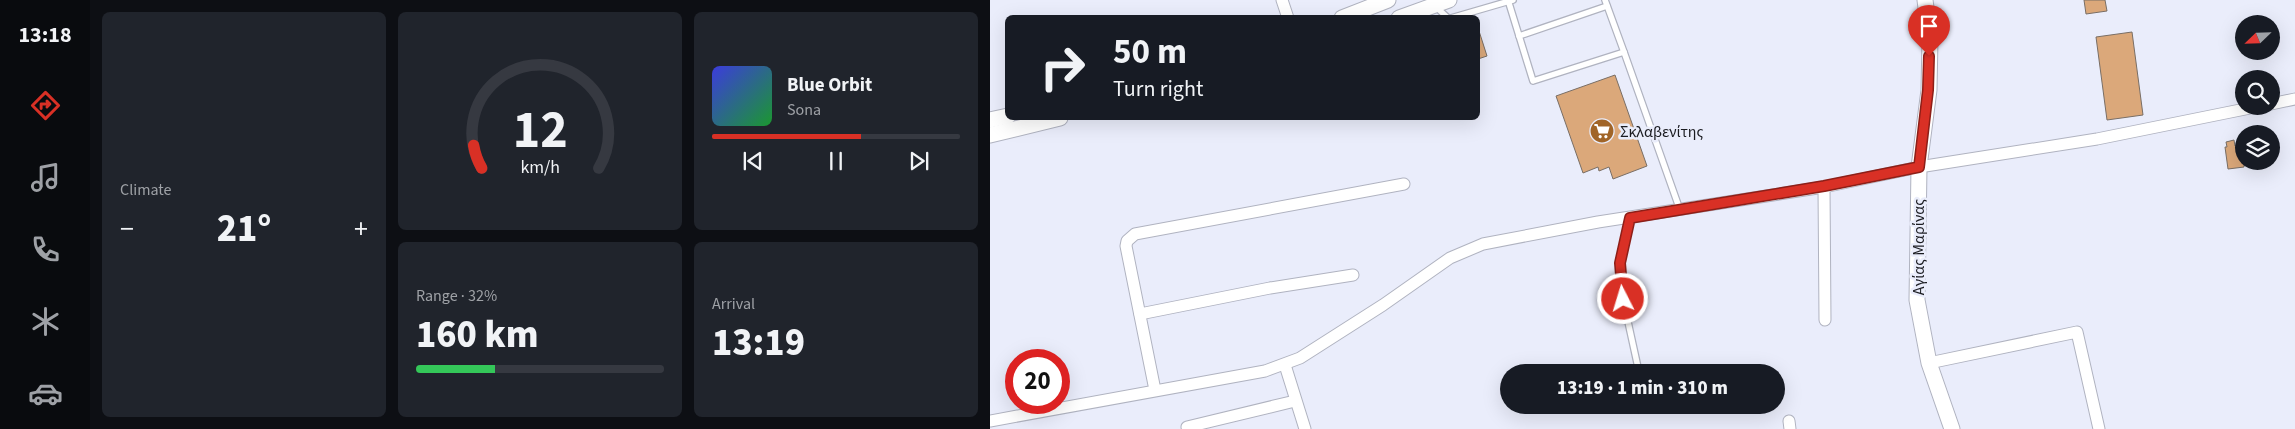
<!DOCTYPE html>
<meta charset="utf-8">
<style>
:root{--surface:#171b24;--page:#20242c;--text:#f1f3f6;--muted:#9ea1a6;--line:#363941;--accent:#d93025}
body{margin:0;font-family:"Source Sans 3",sans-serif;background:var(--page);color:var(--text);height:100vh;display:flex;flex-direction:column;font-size:19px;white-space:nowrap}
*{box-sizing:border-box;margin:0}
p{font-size:16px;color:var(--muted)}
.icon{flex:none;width:28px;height:28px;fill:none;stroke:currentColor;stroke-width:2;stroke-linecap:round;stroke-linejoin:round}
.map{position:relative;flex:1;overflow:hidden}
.details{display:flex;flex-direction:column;gap:12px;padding:12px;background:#0d0f14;width:900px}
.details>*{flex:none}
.hud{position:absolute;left:15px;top:15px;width:475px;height:105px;border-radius:8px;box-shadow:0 5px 20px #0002;background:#171b24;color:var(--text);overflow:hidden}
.needle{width:32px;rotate:247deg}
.tools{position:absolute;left:1245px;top:15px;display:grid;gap:10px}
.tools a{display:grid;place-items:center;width:45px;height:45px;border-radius:50%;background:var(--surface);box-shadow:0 5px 20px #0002;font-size:25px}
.speed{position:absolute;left:15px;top:349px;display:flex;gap:10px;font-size:25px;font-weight:700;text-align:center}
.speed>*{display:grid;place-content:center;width:65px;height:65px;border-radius:50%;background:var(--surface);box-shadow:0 5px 20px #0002;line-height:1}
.speed .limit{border:8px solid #d22;background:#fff;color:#111}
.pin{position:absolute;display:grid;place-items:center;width:42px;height:42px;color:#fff;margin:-51px -21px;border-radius:50% 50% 50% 0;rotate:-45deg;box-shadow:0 0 5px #0007}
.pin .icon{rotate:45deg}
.me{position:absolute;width:55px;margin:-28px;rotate:355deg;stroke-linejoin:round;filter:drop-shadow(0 0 4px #0008)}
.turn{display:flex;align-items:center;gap:18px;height:105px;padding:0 25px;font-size:22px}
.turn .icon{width:65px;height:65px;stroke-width:2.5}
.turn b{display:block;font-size:35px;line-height:42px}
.big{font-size:38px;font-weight:800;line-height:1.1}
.details .tile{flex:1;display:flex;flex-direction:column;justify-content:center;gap:8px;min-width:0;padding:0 18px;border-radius:8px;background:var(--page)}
.details .dial{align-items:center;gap:0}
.dial svg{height:130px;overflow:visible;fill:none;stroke:var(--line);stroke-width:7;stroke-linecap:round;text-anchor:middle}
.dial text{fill:var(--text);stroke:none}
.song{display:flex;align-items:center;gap:15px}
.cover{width:60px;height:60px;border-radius:8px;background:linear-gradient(135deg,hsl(240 70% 55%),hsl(130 70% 35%))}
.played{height:5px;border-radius:2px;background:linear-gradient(90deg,var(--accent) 60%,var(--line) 60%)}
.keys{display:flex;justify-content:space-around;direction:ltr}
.heat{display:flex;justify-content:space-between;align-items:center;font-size:28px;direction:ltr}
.charge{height:8px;border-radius:4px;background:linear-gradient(90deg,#34c759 32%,var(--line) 0)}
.details .tiles{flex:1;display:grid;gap:12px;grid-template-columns:repeat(3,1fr)}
.tile:first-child{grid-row:span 2}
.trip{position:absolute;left:510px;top:364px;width:285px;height:50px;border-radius:25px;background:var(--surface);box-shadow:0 5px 20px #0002;font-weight:800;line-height:50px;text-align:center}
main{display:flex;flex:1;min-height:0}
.menu{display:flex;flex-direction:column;width:90px;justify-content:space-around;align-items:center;background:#090b0e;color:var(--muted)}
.menu .icon{width:35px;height:35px}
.menu .selected{color:var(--accent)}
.menu b{font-size:22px;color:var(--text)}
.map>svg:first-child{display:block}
</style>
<main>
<nav class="menu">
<b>13:18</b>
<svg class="icon selected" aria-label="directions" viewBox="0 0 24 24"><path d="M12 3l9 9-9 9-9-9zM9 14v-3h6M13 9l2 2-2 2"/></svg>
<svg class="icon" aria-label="music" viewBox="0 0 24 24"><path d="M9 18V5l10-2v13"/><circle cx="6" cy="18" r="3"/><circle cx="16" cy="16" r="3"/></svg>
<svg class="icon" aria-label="phone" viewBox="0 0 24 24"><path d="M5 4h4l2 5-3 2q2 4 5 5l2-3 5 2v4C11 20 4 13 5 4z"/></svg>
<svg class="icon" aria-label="climate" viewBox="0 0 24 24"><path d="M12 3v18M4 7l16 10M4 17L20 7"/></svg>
<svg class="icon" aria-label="car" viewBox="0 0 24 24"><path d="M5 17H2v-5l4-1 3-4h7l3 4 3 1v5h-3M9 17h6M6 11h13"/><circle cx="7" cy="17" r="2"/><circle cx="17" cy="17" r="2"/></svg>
</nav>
<section class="details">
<div class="tiles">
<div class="tile"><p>Climate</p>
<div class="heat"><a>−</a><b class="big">21°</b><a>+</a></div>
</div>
<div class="tile dial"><svg viewBox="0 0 100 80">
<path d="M14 69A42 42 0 1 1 86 69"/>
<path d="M14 69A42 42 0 0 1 9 55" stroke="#d93025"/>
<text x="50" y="56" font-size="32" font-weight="700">12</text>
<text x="50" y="72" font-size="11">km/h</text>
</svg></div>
<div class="tile">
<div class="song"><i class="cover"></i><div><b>Blue Orbit</b><p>Sona</p></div></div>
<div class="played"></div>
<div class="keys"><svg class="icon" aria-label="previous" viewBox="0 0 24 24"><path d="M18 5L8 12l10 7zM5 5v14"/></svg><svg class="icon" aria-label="pause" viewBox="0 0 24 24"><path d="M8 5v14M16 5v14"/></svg><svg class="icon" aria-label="next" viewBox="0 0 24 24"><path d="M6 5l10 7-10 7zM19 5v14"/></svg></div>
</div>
<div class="tile"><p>Range · 32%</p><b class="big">160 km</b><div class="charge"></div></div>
<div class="tile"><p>Arrival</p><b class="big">13:19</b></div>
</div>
</section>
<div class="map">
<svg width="1305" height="429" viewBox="0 0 1305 429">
<rect width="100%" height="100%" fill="#eaedfb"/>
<!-- building -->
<g fill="#dba87a" stroke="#796e65">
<path d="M 1094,0 L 1115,0 L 1117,11 L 1096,14 Z"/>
<path d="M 489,31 L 497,56 L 488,59 L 488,32 Z"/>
<path d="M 1142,32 L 1153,115 L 1117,120 L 1106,37 Z"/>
<path d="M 625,75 L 657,166 L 623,179 L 619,167 L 609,171 L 608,167 L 593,173 L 566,96 Z"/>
<path d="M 1244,140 L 1245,146 L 1254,144 L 1254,167 L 1238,169 L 1235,147 L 1237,147 L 1236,142 Z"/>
</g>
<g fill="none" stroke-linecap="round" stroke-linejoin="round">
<defs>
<g id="lane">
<path d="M 518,0 L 543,81 L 634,52 L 690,210"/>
<path d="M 615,0 L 634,52"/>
<path d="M 446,7 L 458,18"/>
<path d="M 461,18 L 523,0"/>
<path d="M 529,36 L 617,6"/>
<path d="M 640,218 L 630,263 L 633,299 L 649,372"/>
</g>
<g id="street">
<path d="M 292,0 L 298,18"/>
<path d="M 1281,104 L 1305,99"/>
<path d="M 834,187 L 835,320"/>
<path d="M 150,314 L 280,288 L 363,275"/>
<path d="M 939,363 L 1087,332 L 1109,429"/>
<path d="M 295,365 L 315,429"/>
<path d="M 165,390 L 136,246 L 137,241 L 145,234 L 414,184"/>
<path d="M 0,421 L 275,371 L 310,358 L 393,305 L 460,258 L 493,244 L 608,222 L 834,187 L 929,167 L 1107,139 L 1270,106"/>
<path d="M 799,421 L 800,429"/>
<path d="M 197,427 L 305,401"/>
</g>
<g id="secondary">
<path d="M 935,0 L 940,39 L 939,90 L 929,167 L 927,300 L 939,363 L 962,429"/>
<path d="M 352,18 L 398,0"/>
<path d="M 409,18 L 459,0"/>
<path d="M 0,120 L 18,116"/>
<path d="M 0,135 L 70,118"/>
</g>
</defs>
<!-- lane casing -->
<use href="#lane" stroke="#b0b3c0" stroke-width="8"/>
<!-- street casing -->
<use href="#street" stroke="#b0b3c0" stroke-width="13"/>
<!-- secondary casing -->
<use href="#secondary" stroke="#b0b3c0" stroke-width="17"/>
<!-- lane -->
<use href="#lane" stroke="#fff" stroke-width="5.5"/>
<!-- street -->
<use href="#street" stroke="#fff" stroke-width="11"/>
<!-- secondary -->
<use href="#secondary" stroke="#fff" stroke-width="15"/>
</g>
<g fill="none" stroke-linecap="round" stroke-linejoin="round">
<defs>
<path id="route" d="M 633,299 L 630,263 L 640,218 L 834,186 L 929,167 L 938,90 L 939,56"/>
</defs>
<!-- route casing -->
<use href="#route" stroke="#8d1f18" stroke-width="12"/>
<!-- route -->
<use href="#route" stroke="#d93025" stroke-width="9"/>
</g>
<!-- icons -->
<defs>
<symbol id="supermarket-disc" viewBox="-11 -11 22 22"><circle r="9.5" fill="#a16528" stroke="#eaedfb"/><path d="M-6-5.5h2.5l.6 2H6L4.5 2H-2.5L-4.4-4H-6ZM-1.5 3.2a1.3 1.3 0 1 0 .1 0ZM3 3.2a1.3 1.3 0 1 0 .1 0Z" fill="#fff"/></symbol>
</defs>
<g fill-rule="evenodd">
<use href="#supermarket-disc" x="598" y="117" width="28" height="28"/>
</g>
<g text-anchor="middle" stroke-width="5" stroke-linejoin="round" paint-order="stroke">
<!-- poi labels -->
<g font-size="16" fill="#1b1c21" stroke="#eaedfb" text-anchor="start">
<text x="630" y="137">Σκλαβενίτης</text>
</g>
<!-- street labels -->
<g font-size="16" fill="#1b1c21" stroke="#eaedfb">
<text transform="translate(928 247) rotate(-90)" y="6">Αγίας Μαρίνας</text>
</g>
</g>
</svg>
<div class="tools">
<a><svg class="needle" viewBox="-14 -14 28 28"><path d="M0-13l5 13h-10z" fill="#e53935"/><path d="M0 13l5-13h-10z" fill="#9ea1a6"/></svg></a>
<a><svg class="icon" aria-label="search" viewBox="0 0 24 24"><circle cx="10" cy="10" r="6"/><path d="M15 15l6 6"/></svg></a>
<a><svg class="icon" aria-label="layers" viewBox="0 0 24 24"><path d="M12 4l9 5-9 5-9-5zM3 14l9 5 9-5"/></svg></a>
</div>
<div class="speed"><div class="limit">20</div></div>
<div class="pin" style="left:939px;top:56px;background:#d93025"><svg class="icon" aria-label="arrive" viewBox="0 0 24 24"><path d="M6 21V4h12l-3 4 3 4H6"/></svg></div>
<svg class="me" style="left:633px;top:299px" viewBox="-20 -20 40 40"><circle r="17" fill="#d93025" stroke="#fff" stroke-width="3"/><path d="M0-11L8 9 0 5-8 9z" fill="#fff"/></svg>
<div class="trip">13:19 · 1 min · 310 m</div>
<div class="hud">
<div class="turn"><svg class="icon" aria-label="right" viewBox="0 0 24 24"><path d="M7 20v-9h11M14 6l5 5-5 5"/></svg><div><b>50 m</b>Turn right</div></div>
</div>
</div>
</main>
